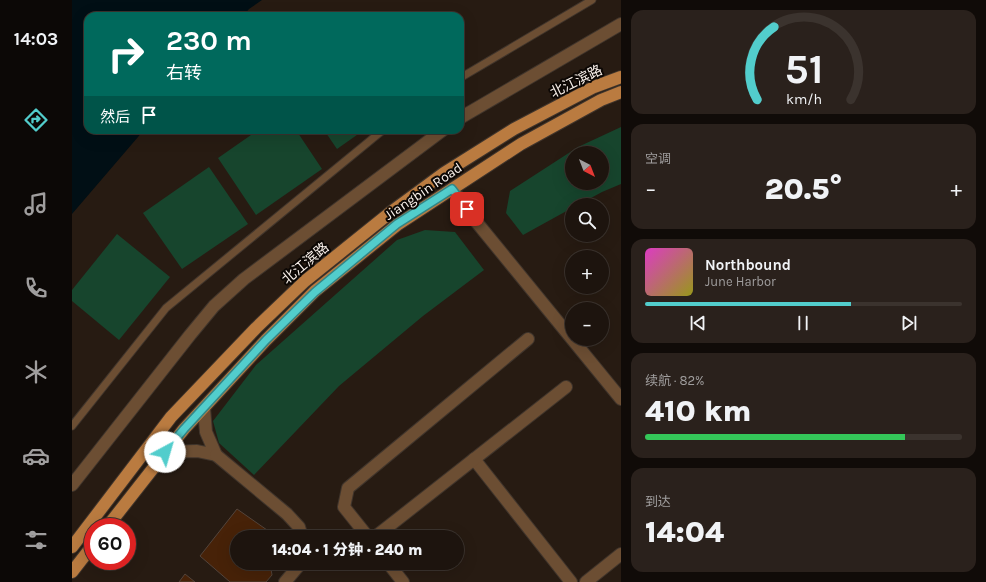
<!DOCTYPE html>
<html lang="zh">
<meta charset="utf-8">
<style>
:root{--surface:#1d140e;--page:#2a211c;--text:#f1f3f6;--muted:#a09e9e;--line:#3b332e;--accent:#52cdcc}
body{margin:0;font-family:Karla,"Noto Sans SC",sans-serif;background:var(--page);color:var(--text);height:100vh;display:flex;flex-direction:column;font-size:15px;white-space:nowrap}
*{box-sizing:border-box;margin:0}
p{font-size:13px;color:var(--muted)}
.icon{flex:none;width:22px;height:22px;fill:none;stroke:currentColor;stroke-width:2;stroke-linecap:round;stroke-linejoin:round}
.map{position:relative;flex:1;overflow:hidden}
.drawer{display:flex;flex-direction:column;gap:10px;padding:10px;background:#100b08;width:365px}
.drawer>*{flex:none}
.top-card{position:absolute;left:12px;top:12px;width:380px;height:122px;border-radius:12px;box-shadow:0 4px 16px #0002,0 0 0 1px var(--line);background:#00695c;color:#fff;overflow:hidden}
.needle{width:26px;rotate:138deg}
.tools{position:absolute;left:493px;top:146px;display:grid;gap:8px}
.tools a{display:grid;place-items:center;width:44px;height:44px;border-radius:50%;background:var(--surface);box-shadow:0 4px 16px #0002,0 0 0 1px var(--line);font-size:20px}
.speed{position:absolute;left:12px;top:518px;display:flex;gap:8px;font-size:20px;font-weight:700;text-align:center}
.speed>*{display:grid;place-content:center;width:52px;height:52px;border-radius:50%;background:var(--surface);box-shadow:0 4px 16px #0002,0 0 0 1px var(--line);line-height:1}
.speed .limit{border:6px solid #d22;background:#fff;color:#111}
.pin{position:absolute;display:grid;place-items:center;width:34px;height:34px;color:#fff;margin:-17px;border-radius:8px;box-shadow:0 2px 6px #0006}
.me{position:absolute;width:44px;margin:-22px;rotate:39deg;stroke-linejoin:round;filter:drop-shadow(0 0 3px #0008)}
.turn{display:flex;align-items:center;gap:14px;height:84px;padding:0 16px;font-size:18px}
.turn .icon{width:52px;height:52px;stroke-width:2.5}
.turn b{display:block;font-size:28px;line-height:34px}
.then{display:flex;align-items:center;height:38px;padding:0 16px;background:#0003;gap:8px;font-size:15px}
.big{font-size:30px;font-weight:800;line-height:1.1}
.drawer .tile{flex:1;display:flex;flex-direction:column;justify-content:center;gap:6px;min-width:0;padding:0 14px;border-radius:12px;background:var(--page)}
.drawer .dial{align-items:center;gap:0}
.dial svg{height:104px;overflow:visible;fill:none;stroke:var(--line);stroke-width:7;stroke-linecap:round;text-anchor:middle}
.dial text{fill:var(--text);stroke:none}
.song{display:flex;align-items:center;gap:12px}
.cover{width:48px;height:48px;border-radius:6px;background:linear-gradient(135deg,hsl(310 70% 55%),hsl(60 70% 35%))}
.played{height:4px;border-radius:2px;background:linear-gradient(90deg,var(--accent) 65%,var(--line) 65%)}
.keys{display:flex;justify-content:space-around;direction:ltr}
.heat{display:flex;justify-content:space-between;align-items:center;font-size:22px;direction:ltr}
.charge{height:6px;border-radius:3px;background:linear-gradient(90deg,#34c759 82%,var(--line) 0)}
.trip{position:absolute;left:158px;top:530px;width:234px;height:40px;border-radius:20px;background:var(--surface);box-shadow:0 4px 16px #0002,0 0 0 1px var(--line);font-weight:800;line-height:40px;text-align:center}
main{display:flex;flex:1;min-height:0}
.menu{display:flex;flex-direction:column;width:72px;justify-content:space-around;align-items:center;background:#0c0806;color:var(--muted)}
.menu .icon{width:28px;height:28px}
.menu .selected{color:var(--accent)}
.menu b{font-size:18px;color:var(--text)}
.map>svg:first-child{display:block}
</style>
<main>
<nav class="menu">
<b>14:03</b>
<svg class="icon selected" aria-label="directions" viewBox="0 0 24 24"><path d="M12 3l9 9-9 9-9-9zM9 14v-3h6M13 9l2 2-2 2"/></svg>
<svg class="icon" aria-label="music" viewBox="0 0 24 24"><path d="M9 18V5l10-2v13"/><circle cx="6" cy="18" r="3"/><circle cx="16" cy="16" r="3"/></svg>
<svg class="icon" aria-label="phone" viewBox="0 0 24 24"><path d="M5 4h4l2 5-3 2q2 4 5 5l2-3 5 2v4C11 20 4 13 5 4z"/></svg>
<svg class="icon" aria-label="climate" viewBox="0 0 24 24"><path d="M12 3v18M4 7l16 10M4 17L20 7"/></svg>
<svg class="icon" aria-label="car" viewBox="0 0 24 24"><path d="M5 17H2v-5l4-1 3-4h7l3 4 3 1v5h-3M9 17h6M6 11h13"/><circle cx="7" cy="17" r="2"/><circle cx="17" cy="17" r="2"/></svg>
<svg class="icon" aria-label="filters" viewBox="0 0 24 24"><path d="M4 7h16M4 17h16"/><circle cx="9" cy="7" r="2"/><circle cx="15" cy="17" r="2"/></svg>
</nav>
<div class="map">
<svg width="549" height="582" viewBox="0 0 549 582">
<rect width="100%" height="100%" fill="#271b12"/>
<!-- green -->
<g fill="#17452d" fill-rule="evenodd">
<path d="M 549,127 L 549,184 L 530,192 L 506,205 L 500,205 L 500,208 L 451,235 L 434,213 L 438,191 L 506,147 ZM 500,153 L 530,153 L 530,183 L 500,183 Z"/>
<path d="M 186,130 L 224,130 L 250,169 L 184,215 L 146,158 Z"/>
<path d="M 252,130 L 292,130 L 265,149 Z"/>
<path d="M 137,167 L 176,224 L 110,269 L 71,213 Z"/>
<path d="M 353,230 L 383,232 L 412,270 L 351,316 L 267,386 L 182,475 L 147,443 L 141,421 L 184,365 L 325,240 Z"/>
<path d="M 45,234 L 98,277 L 47,340 L 0,301 L 0,290 Z"/>
</g>
<!-- water -->
<path fill="#010f15" d="M 0,0 L 190,0 L 177,9 L 171,16 L 16,16 L 16,130 L 72,130 L 0,214 Z"/>
<!-- building -->
<g fill="#472208" stroke="#53443b">
<path d="M 165,509 L 195,530 L 196,537 L 165,537 L 165,563 L 198,563 L 200,575 L 194,582 L 158,582 L 128,556 Z"/>
<path d="M 113,574 L 123,582 L 107,582 Z"/>
</g>
<g fill="none" stroke-linecap="round" stroke-linejoin="round">
<defs>
<g id="service">
<path d="M 388,78 L 520,0"/>
<path d="M 0,426 L 94,308 L 311,130"/>
</g>
<g id="minor">
<path d="M 388,118 L 549,24"/>
<path d="M 380,189 L 402,219 L 549,399"/>
<path d="M 93,452 L 125,451 L 144,455 L 134,432 L 132,408"/>
<path d="M 144,455 L 215,514 L 227,527 L 230,537"/>
<path d="M 402,459 L 499,582"/>
<path d="M 0,485 L 118,335 L 142,306 L 172,279 L 371,130"/>
<path d="M 296,537 L 272,507 L 276,488 L 456,339"/>
<path d="M 303,537 L 494,387"/>
<path d="M 316,563 L 331,582"/>
<path d="M 213,582 L 229,563"/>
<path d="M 514,582 L 549,554"/>
</g>
<g id="primary">
<path d="M 35,527 L 112,429 L 194,340 L 243,291 L 325,225 L 449,144 L 529,100 L 549,92"/>
<path d="M 0,547 L 99,417 L 184,328 L 233,281 L 319,212 L 372,173 L 442,129 L 522,87 L 549,77"/>
<path d="M 0,572 L 21,545"/>
</g>
</defs>
<!-- service casing -->
<use href="#service" stroke="#40352c" stroke-width="9"/>
<!-- minor casing -->
<use href="#minor" stroke="#40352c" stroke-width="14"/>
<!-- primary casing -->
<use href="#primary" stroke="#40352c" stroke-width="14"/>
<!-- service -->
<use href="#service" stroke="#6c4e33" stroke-width="7"/>
<!-- minor -->
<use href="#minor" stroke="#6c4e33" stroke-width="12"/>
<!-- primary -->
<use href="#primary" stroke="#ba7b40" stroke-width="12"/>
</g>
<g fill="none" stroke-linecap="round" stroke-linejoin="round">
<defs>
<path id="route" d="M 93,452 L 112,429 L 194,340 L 243,292 L 325,224 L 380,189 L 395,209"/>
</defs>
<!-- route casing -->
<use href="#route" stroke="#358585" stroke-width="10"/>
<!-- route -->
<use href="#route" stroke="#52cdcc" stroke-width="7"/>
</g>
<g text-anchor="middle" stroke-width="4" stroke-linejoin="round" paint-order="stroke">
<!-- street labels -->
<g font-size="14" fill="#faf1eb" stroke="#0c0704">
<text transform="translate(504 81) rotate(-26)" y="5">北江滨路</text>
<text transform="translate(351 191) rotate(-34)" y="5">Jiangbin Road</text>
<text transform="translate(233 263) rotate(-40)" y="5">北江滨路</text>
</g>
</g>
</svg>
<div class="tools">
<a><svg class="needle" viewBox="-14 -14 28 28"><path d="M0-13l5 13h-10z" fill="#e53935"/><path d="M0 13l5-13h-10z" fill="#a09e9e"/></svg></a>
<a><svg class="icon" aria-label="search" viewBox="0 0 24 24"><circle cx="10" cy="10" r="6"/><path d="M15 15l6 6"/></svg></a>
<a>+</a>
<a>−</a>
</div>
<div class="speed"><div class="limit">60</div></div>
<div class="pin" style="left:395px;top:209px;background:#d93025"><svg class="icon" aria-label="arrive" viewBox="0 0 24 24"><path d="M6 21V4h12l-3 4 3 4H6"/></svg></div>
<svg class="me" style="left:93px;top:452px" viewBox="-20 -20 40 40"><circle r="19" fill="#fff"/><path d="M0-13L10 11 0 6-10 11z" fill="#52cdcc"/></svg>
<div class="trip">14:04 · 1 分钟 · 240 m</div>
<div class="top-card">
<div class="turn"><svg class="icon" aria-label="right" viewBox="0 0 24 24"><path d="M7 20v-9h11M14 6l5 5-5 5"/></svg><div><b>230 m</b>右转</div></div>
<div class="then">然后<svg class="icon" aria-label="arrive" viewBox="0 0 24 24"><path d="M6 21V4h12l-3 4 3 4H6"/></svg></div>
</div>
</div>
<section class="drawer">
<div class="tile dial"><svg viewBox="0 0 100 80">
<path d="M14 69A42 42 0 1 1 86 69"/>
<path d="M14 69A42 42 0 0 1 27 13" stroke="#52cdcc"/>
<text x="50" y="56" font-size="32" font-weight="700">51</text>
<text x="50" y="72" font-size="11">km/h</text>
</svg></div>
<div class="tile"><p>空调</p>
<div class="heat"><a>−</a><b class="big">20.5°</b><a>+</a></div>
</div>
<div class="tile">
<div class="song"><i class="cover"></i><div><b>Northbound</b><p>June Harbor</p></div></div>
<div class="played"></div>
<div class="keys"><svg class="icon" aria-label="previous" viewBox="0 0 24 24"><path d="M18 5L8 12l10 7zM5 5v14"/></svg><svg class="icon" aria-label="pause" viewBox="0 0 24 24"><path d="M8 5v14M16 5v14"/></svg><svg class="icon" aria-label="next" viewBox="0 0 24 24"><path d="M6 5l10 7-10 7zM19 5v14"/></svg></div>
</div>
<div class="tile"><p>续航 · 82%</p><b class="big">410 km</b><div class="charge"></div></div>
<div class="tile"><p>到达</p><b class="big">14:04</b></div>
</section>
</main>
